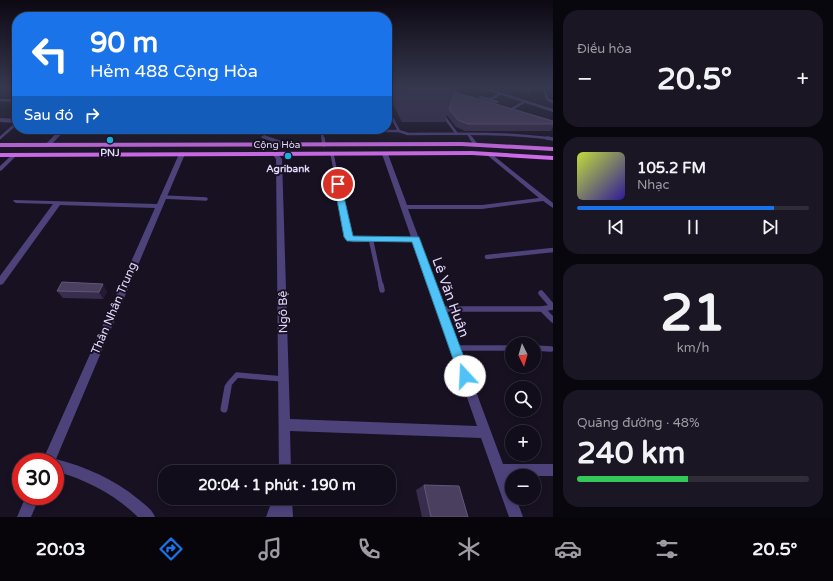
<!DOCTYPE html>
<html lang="vi">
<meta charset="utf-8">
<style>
:root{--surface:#110d1a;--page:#1a1623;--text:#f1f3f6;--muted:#9c9ca2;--line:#302d39;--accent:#1a73e8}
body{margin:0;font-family:"Varela Round",sans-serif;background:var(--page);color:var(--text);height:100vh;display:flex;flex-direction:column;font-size:15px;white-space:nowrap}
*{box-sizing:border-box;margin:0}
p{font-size:13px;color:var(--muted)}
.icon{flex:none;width:22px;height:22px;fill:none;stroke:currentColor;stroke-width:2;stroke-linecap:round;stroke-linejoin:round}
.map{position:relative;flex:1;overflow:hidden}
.side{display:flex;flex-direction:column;gap:10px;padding:10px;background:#09070e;width:280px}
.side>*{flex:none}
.hud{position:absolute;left:12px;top:12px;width:380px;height:122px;border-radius:16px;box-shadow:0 2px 6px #0003,0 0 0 1px var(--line);background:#1a73e8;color:#fff;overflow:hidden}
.needle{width:26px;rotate:175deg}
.controls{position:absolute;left:505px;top:337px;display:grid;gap:8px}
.controls a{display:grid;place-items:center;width:36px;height:36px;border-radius:50%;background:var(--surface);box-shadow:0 2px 6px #0003,0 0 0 1px var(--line);font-size:20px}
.speed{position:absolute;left:12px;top:453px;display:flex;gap:8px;font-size:20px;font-weight:700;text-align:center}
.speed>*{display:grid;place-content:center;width:52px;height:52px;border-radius:50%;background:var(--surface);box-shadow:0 2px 6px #0003,0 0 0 1px var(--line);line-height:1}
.speed .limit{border:6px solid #d22;background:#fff;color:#111}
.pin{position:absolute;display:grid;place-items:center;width:34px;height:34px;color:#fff;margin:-17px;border:2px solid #fff;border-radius:50%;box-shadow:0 1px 4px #0007}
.me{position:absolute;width:44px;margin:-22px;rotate:340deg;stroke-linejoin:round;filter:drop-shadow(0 0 3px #0008)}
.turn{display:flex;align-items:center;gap:14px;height:84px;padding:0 12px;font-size:18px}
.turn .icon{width:52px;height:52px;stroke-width:2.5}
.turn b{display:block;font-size:28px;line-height:34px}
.then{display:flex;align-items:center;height:38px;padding:0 12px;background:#0003;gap:8px;font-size:15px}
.big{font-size:30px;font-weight:700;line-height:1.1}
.side .card{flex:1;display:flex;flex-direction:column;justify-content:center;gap:6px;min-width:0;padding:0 14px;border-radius:16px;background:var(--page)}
.side .dial{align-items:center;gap:0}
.dial b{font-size:52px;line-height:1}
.song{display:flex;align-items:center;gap:12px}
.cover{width:48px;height:48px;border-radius:6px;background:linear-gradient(135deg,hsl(70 70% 55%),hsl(250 70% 35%))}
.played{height:4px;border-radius:2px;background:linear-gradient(90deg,var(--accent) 85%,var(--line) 85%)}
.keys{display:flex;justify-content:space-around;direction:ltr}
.heat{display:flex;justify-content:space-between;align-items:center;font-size:22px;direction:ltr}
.charge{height:6px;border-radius:3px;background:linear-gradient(90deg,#34c759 48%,var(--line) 0)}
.trip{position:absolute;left:158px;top:465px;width:238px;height:40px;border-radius:16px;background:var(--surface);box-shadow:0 2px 6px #0003,0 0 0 1px var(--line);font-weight:700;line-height:40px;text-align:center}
.dock{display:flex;height:64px;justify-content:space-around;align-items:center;background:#07050a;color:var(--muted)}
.dock .icon{width:28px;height:28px}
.dock .on{color:var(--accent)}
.dock b{font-size:18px;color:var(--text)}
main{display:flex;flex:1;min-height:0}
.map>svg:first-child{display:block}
</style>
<main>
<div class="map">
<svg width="553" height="517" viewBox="0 0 553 517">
<rect width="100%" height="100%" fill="#171122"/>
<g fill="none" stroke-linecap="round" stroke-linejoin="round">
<!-- lane-far4 -->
<g stroke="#4e427b" stroke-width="2.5">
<path d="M 516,87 L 529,91"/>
<path d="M 544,87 L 547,99 L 553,102"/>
<path d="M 480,97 L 497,102"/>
<path d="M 0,100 L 17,101"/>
<path d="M 489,100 L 500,94"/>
<path d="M 387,108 L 399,131"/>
<path d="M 512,112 L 510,110 L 524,102"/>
<path d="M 443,115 L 457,134"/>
<path d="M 387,120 L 393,120"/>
<path d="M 321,129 L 323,139"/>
<path d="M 321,131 L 399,131 L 408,134 C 456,134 506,132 553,139"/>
<path d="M 468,134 L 472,139"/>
<path d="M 0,138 L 17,123"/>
</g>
<!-- lane-far3 -->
<g stroke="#4e427b" stroke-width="3.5">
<path d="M 323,138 L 324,145"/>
<path d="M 471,138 L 476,145"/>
<path d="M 547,138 L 553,139"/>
<path d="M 332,154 L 342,204"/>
<path d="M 162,197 L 206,199"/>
</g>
<!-- lane-far2 -->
<g stroke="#4e427b" stroke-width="4.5">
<path d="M 342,203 L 349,237 L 353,240 L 416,239"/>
<path d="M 371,240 L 381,286"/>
<path d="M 487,257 L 553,250"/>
</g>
<!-- lane-far1 -->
<g stroke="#4e427b" stroke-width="5.5">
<path d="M 381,285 L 382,290"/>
<path d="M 541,293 L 553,307 L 542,309"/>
<path d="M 441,309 L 542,309 L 553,320"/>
<path d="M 455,348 L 512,348"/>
<path d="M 534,348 L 551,349"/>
<path d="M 228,388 L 229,384 L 237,375 L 283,379"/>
</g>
<!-- lane -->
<path stroke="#4e427b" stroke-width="7" d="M 224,409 L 228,387"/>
<!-- street -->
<g fill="#4e427b" fill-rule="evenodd">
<path d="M 477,87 L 483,87 L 553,109 L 553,112 Z"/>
<path d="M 0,118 L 17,119 L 17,123 L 0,122 Z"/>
<path d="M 60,129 L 66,129 L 50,146 L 46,146 L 46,144 Z"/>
<path d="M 264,135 L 290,144 L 291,145 L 288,147 L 262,138 L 261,137 Z"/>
<path d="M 182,152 L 185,154 L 56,459 C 86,467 114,479 138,499 C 144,504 152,509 155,517 L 138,517 C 114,494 87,480 55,471 L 55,462 L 42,462 L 155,208 L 60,205 L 3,284 L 0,285 L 0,276 L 53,204 L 16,203 L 13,201 L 14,200 L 157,204 L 179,154 Z"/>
<path d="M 275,152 L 277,153 L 282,159 L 290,419 L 477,426 L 382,154 L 383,153 L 388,154 L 407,205 L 482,205 L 539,198 L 487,155 L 487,153 L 489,152 L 553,203 L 553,208 L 543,201 L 482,209 L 408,209 L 503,464 L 553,464 L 553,476 L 508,476 L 512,488 L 512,498 L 516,498 L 523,517 L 509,517 L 481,438 L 290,431 L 291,472 L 279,472 L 276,159 L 272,154 Z"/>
<path d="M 14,153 L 17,155 L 2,170 L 0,171 L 0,166 Z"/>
<path d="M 26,496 L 40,496 L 31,517 L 17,517 Z"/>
<path d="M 273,498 L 292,498 L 293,517 L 266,517 Z"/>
</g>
<!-- primary -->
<g fill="#d16cec" fill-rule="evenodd">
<path d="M 462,142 L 553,147 L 553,151 L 462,146 L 0,147 L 0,143 Z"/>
<path d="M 472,151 L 553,156 L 553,160 L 472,155 L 0,157 L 0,153 Z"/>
</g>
</g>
<!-- wall -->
<g fill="#392d4e">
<path d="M 387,87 L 452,87 L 456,91 L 455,92 L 553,121 L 553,127 L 551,131 L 465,131 L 456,127 L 447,115 L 445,122 L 402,122 L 387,93 Z"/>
<path d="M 281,129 L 313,129 L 312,131 L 281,131 Z"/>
<path d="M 57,291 L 107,291 L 103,299 L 63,298 Z"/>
<path d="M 424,485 L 468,517 L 422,517 L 416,490 Z"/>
</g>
<!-- shaded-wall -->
<path fill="#241a35" d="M 103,284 L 107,291 L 103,299 L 99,292 Z"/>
<!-- building -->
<g fill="#4b3f60" stroke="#625778">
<path d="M 408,87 L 452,87 L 456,91 L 410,91 Z"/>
<path d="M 455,92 L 553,121 L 553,124 L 468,124 L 458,120 L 449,109 Z"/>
<path d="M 62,282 L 103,284 L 99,292 L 57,291 Z"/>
<path d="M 424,485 L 459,486 L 468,517 L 431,517 Z"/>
</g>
<!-- sky -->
<linearGradient id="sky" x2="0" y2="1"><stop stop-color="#0d0913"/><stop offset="0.55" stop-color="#36384f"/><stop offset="1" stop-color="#36384f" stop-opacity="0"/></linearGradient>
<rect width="553" height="159" fill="url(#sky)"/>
<!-- route -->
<path fill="#4fc3f7" stroke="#337fa1" d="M 338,181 L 341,184 L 353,236 L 419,237 L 471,376 L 469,380 L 465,381 L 461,380 L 459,376 L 412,242 L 347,241 L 344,237 L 334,184 Z"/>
<!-- markers -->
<g fill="#1dade0" stroke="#171122" stroke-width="1.5">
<circle cx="110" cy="140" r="4"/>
<circle cx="288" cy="156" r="4"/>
</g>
<g text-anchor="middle" stroke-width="4" stroke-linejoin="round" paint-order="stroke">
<!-- far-street labels -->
<g font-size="10" fill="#e1d8fa" stroke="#171122">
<text x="277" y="148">Cộng Hòa</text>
</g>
<!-- far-poi labels -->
<g font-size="10" font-weight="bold" fill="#e1d8fa" stroke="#171122">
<text x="110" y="156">PNJ</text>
<text x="288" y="172">Agribank</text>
</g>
<!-- street labels -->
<g font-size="12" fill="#e1d8fa" stroke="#171122">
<text transform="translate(114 308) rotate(-67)" y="4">Thân Nhân Trung</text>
<text transform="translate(283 312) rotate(-91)" y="4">Ngô Bệ</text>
</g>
<!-- near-street labels -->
<g font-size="14" fill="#e1d8fa" stroke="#171122">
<text transform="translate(451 297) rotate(70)" y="5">Lê Văn Huân</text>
</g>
</g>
</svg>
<div class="controls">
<a><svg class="needle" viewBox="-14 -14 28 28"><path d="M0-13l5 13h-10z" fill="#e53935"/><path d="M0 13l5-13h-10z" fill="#9c9ca2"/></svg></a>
<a><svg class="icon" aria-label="search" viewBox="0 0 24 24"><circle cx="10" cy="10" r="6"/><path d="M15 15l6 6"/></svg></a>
<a>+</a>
<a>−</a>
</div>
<div class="speed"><div class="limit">30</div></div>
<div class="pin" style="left:338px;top:184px;background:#d93025"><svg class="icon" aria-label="arrive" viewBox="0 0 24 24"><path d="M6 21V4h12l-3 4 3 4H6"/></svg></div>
<svg class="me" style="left:465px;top:376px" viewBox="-20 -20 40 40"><circle r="19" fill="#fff"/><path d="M0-13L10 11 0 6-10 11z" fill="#4fc3f7"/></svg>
<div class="trip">20:04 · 1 phút · 190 m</div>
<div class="hud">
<div class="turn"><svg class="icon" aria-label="left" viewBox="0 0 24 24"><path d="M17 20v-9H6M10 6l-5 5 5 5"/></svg><div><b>90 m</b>Hẻm 488 Cộng Hòa</div></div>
<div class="then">Sau đó<svg class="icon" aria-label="right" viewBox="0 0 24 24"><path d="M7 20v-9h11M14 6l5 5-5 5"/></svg></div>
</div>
</div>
<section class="side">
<div class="card"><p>Điều hòa</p>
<div class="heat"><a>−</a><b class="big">20.5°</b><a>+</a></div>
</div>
<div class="card">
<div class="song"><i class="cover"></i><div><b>105.2 FM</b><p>Nhạc</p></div></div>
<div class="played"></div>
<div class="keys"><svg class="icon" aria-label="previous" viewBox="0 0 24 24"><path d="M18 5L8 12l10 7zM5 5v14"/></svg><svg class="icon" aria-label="pause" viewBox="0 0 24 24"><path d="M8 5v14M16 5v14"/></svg><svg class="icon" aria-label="next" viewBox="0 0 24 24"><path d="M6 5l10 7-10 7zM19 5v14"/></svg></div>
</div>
<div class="card dial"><b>21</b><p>km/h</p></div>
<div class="card"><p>Quãng đường · 48%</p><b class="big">240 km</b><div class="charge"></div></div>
</section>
</main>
<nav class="dock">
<b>20:03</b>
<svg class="icon on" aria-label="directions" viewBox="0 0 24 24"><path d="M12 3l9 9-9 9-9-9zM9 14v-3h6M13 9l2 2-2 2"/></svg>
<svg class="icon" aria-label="music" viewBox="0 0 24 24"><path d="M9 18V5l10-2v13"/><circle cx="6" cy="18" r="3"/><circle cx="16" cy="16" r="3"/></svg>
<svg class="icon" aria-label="phone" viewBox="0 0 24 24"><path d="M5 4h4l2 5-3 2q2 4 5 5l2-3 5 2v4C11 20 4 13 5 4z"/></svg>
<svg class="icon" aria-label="climate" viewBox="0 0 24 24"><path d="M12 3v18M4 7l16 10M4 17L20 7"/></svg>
<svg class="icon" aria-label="car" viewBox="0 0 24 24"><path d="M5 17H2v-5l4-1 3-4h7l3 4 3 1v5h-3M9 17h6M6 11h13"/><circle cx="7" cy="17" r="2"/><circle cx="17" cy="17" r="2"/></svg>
<svg class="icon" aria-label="filters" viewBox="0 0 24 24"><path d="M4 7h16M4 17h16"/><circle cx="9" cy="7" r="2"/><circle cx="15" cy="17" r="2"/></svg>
<b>20.5°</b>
</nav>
